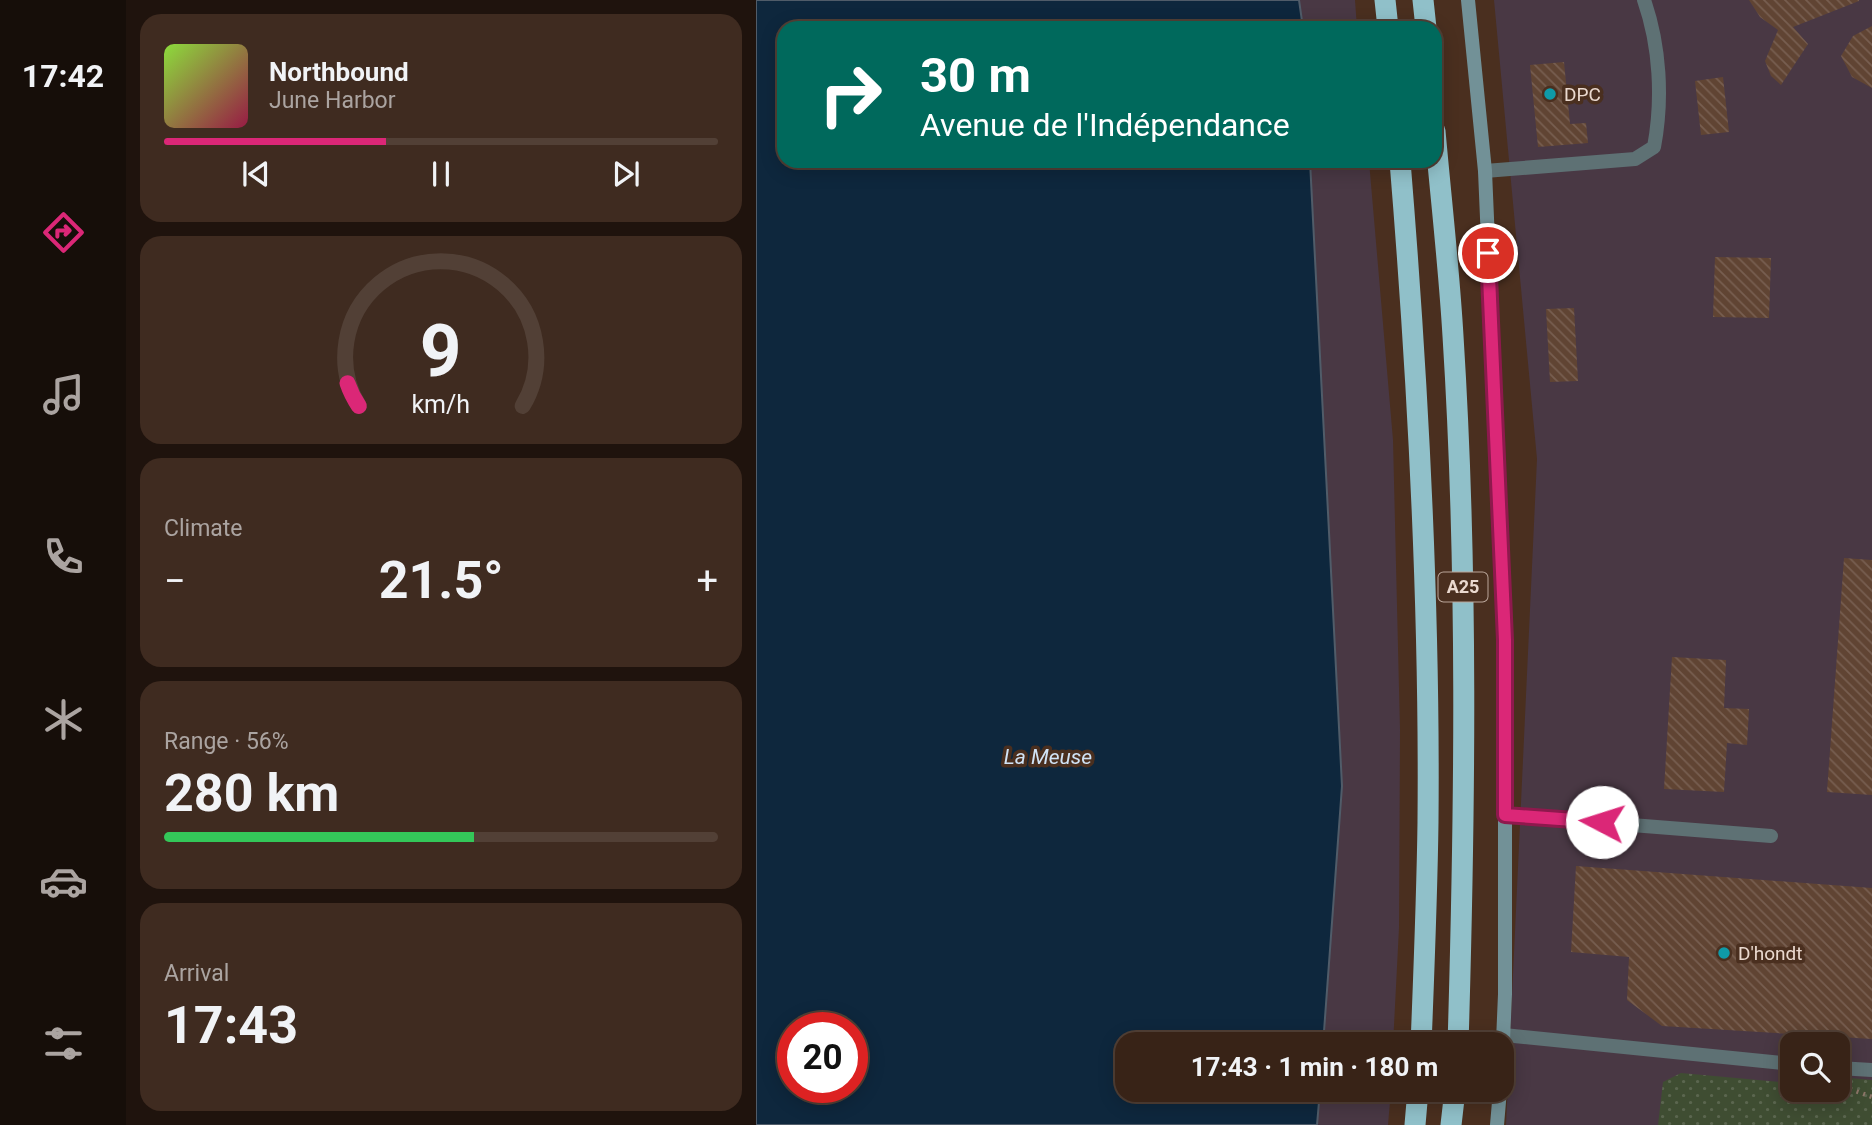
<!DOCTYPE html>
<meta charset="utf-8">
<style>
:root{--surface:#382317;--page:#3f2b20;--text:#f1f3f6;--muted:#aba4a1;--line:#524036;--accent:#db2777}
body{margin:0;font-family:Roboto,sans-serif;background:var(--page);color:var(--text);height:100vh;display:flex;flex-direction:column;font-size:26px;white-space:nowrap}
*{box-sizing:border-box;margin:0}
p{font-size:23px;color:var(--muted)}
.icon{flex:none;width:38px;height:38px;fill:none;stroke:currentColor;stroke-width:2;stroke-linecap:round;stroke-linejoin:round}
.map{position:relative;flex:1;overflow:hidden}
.sheet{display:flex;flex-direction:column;gap:14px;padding:14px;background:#1f130d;width:630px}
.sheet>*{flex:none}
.banner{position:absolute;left:21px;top:21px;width:665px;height:147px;border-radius:21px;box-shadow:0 4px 18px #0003,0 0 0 2px var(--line);background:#00695c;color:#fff;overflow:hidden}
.fabs{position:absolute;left:1024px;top:1032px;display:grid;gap:14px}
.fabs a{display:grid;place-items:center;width:70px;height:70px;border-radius:14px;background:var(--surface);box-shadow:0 4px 18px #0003,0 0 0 2px var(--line);font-size:35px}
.speed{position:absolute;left:21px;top:1012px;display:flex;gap:14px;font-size:35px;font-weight:700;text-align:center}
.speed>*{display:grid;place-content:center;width:91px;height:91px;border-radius:50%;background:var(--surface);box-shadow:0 4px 18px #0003,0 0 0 2px var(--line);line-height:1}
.speed .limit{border:10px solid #d22;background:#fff;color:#111}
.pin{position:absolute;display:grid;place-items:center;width:60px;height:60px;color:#fff;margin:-30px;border:4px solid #fff;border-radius:50%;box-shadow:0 2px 7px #0007}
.me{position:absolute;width:77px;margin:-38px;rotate:275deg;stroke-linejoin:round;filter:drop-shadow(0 0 5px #0008)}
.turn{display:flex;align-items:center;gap:24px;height:147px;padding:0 28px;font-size:32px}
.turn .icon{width:91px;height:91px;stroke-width:2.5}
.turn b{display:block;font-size:49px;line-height:60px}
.big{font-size:52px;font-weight:700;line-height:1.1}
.sheet .widget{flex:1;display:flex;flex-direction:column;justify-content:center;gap:10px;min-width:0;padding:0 24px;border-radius:21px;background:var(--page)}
.sheet .dial{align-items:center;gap:0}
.dial svg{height:182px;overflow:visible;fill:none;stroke:var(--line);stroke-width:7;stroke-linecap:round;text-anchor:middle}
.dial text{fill:var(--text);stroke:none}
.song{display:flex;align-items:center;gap:21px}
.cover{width:84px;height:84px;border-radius:10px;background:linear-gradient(135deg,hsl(90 70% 55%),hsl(340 70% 35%))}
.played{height:7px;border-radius:4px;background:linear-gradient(90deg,var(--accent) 40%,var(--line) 40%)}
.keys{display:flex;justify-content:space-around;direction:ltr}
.heat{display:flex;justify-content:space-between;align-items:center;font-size:38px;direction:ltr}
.charge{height:10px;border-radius:5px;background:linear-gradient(90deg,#34c759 56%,var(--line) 0)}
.trip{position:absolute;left:359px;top:1032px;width:399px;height:70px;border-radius:21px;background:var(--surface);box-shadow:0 4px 18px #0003,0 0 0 2px var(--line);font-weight:700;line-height:70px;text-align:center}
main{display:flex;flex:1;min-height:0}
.tab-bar{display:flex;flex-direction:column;width:126px;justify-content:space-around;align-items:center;background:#160e09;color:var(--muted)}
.tab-bar .icon{width:49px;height:49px}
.tab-bar .on{color:var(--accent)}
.tab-bar b{font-size:32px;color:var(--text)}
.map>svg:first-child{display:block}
</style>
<main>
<nav class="tab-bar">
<b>17:42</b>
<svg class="icon on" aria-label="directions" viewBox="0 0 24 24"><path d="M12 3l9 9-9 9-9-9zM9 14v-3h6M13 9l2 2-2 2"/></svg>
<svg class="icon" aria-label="music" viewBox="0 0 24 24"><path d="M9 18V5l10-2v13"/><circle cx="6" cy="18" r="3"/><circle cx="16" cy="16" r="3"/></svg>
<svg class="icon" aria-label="phone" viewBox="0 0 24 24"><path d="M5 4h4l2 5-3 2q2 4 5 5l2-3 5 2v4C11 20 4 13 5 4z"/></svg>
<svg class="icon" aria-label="climate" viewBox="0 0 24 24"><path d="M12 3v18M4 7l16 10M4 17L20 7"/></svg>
<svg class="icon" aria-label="car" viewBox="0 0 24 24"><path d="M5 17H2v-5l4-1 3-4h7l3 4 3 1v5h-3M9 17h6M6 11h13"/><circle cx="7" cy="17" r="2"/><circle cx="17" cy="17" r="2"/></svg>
<svg class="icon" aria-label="filters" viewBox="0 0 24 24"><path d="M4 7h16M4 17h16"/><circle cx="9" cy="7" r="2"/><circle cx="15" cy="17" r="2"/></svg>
</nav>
<section class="sheet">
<div class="widget">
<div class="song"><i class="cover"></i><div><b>Northbound</b><p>June Harbor</p></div></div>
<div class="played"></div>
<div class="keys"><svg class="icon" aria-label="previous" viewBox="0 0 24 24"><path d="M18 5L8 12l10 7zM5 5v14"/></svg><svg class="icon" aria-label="pause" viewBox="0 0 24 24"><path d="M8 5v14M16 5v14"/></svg><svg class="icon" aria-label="next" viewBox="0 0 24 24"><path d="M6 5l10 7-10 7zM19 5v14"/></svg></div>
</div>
<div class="widget dial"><svg viewBox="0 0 100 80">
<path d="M14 69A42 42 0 1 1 86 69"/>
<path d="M14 69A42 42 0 0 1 9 59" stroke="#db2777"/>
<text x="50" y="56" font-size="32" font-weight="700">9</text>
<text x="50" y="72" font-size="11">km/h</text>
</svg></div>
<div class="widget"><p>Climate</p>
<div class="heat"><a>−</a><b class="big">21.5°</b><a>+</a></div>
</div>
<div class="widget"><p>Range · 56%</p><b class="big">280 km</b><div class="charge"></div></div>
<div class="widget"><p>Arrival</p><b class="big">17:43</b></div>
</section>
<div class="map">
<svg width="1116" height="1125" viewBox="0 0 1116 1125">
<defs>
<pattern id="grass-dots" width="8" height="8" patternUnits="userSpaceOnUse" patternTransform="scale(1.75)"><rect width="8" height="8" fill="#3f4d32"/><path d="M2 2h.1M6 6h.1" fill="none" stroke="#5b664f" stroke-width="1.8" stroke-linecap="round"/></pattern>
<pattern id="building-back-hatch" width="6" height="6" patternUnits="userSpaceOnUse" patternTransform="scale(1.75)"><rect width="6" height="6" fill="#604433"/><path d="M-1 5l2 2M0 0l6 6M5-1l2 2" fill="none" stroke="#775e50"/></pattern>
</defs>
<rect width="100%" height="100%" fill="#4a2f1f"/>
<!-- industrial -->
<g fill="#493844" fill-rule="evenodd">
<path d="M 543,0 L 599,0 L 601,28 L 547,28 Z"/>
<path d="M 738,0 L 1116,0 L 1116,1125 L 750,1125 L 781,459 ZM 1036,1045 L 1082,1045 L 1082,1090 L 1036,1090 Z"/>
<path d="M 554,161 L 613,161 L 637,440 L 644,730 L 643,928 L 637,1045 L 567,1045 L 586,786 Z"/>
<path d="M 564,1090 L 635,1090 L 632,1125 L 561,1125 Z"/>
</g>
<!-- grass -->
<path fill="url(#grass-dots)" d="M 925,1073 L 1036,1083 L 1036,1090 L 1082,1090 L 1082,1077 L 1116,1080 L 1116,1125 L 902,1125 L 907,1082 Z"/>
<!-- water -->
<path fill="#0e273d" stroke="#505c69" stroke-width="2" fill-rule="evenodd" d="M 0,0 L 543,0 L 547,28 L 28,28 L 28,161 L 554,161 L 586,786 L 567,1045 L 371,1045 L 371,1090 L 564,1090 L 561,1125 L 0,1125 ZM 37,1027 L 96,1027 L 96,1087 L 37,1087 Z"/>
<!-- building -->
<g fill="url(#building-back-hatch)">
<path d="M 993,0 L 1103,0 L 1103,1 L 1037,27 L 1052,44 L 1025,85 L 1015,76 L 1009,61 L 1022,30 L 1004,17 Z"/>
<path d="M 1116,26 L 1116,88 L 1096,77 L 1085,56 L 1097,36 Z"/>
<path d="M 808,62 L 814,124 L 830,123 L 832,143 L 782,147 L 774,65 Z"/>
<path d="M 967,77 L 973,132 L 945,135 L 939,81 Z"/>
<path d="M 959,257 L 1015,258 L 1013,318 L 957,317 Z"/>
<path d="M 818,308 L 822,381 L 794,382 L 790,309 Z"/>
<path d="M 1088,558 L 1116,560 L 1116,795 L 1071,792 Z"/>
<path d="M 916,657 L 970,660 L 968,708 L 993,709 L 991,745 L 971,743 L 968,792 L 908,789 Z"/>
<path d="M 820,866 L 1116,888 L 1116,1039 L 906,1026 L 871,1000 L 873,957 L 815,952 Z"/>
</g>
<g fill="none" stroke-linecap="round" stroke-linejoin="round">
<!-- path -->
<path stroke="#8d7669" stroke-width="4.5" stroke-dasharray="2 5" stroke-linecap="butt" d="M 1094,1089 L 1116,1097"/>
<!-- lane -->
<g stroke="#5e7174" stroke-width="14">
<path d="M 729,171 L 879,159 L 898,147 C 907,99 904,46 888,0"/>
<path d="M 749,815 L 1015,836"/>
<path d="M 748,1035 L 1036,1064"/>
<path d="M 1082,1068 L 1116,1070"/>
</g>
<!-- secondary -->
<g stroke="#729197" stroke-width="14">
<path d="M 712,0 L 729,171 L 749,640 L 749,994 L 746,1065"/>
<path d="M 741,1125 L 744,1090"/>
</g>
<!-- highway -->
<g stroke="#90c0c9" stroke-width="21">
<path d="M 629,0 L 632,28"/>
<path d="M 667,0 L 670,28"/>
<path d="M 679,131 C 685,199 693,268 697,336 C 712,572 709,809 702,1045"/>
<path d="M 644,161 C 662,381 674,602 672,822 C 671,896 668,971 665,1045"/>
<path d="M 659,1125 L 662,1090"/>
<path d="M 695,1125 L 699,1090"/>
</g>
</g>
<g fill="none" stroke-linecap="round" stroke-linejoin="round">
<defs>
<path id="route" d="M 732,253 L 749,640 L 749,815 L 846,822"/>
</defs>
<!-- route casing -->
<use href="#route" stroke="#8e194d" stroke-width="18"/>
<!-- route -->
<use href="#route" stroke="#db2777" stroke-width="12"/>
</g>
<!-- markers -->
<g fill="#0f9aa8" stroke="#4a2f1f" stroke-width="2.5">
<circle cx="794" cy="94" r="7"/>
<circle cx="968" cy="953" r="7"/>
</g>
<g text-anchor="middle" stroke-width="7" stroke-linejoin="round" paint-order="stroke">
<!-- shield labels -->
<rect fill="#4a2f1f" stroke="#baa69a" stroke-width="2" x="682.5" y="572.5" width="49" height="29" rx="5"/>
<g font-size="18" font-weight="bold" fill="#ead9cf">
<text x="707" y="593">A25</text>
</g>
<!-- poi labels -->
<g font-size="19" fill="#ead9cf" stroke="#4a2f1f" text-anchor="start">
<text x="808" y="101">DPC</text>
<text x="982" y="960">D'hondt</text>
</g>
<!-- water labels -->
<g font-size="21" font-style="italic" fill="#d0e3f6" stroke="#4a2f1f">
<text x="292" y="764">La Meuse</text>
</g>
</g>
</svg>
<div class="fabs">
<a><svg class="icon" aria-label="search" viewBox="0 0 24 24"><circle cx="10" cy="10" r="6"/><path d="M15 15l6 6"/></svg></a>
</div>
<div class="speed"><div class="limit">20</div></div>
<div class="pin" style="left:732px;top:253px;background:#d93025"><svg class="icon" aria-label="arrive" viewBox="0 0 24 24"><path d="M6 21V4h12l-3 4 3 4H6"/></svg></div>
<svg class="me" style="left:846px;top:822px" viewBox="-20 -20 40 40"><circle r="19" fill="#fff"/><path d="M0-13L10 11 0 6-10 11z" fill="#db2777"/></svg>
<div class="trip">17:43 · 1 min · 180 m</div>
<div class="banner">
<div class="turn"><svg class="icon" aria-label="right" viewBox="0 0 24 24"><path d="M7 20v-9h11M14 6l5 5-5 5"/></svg><div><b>30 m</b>Avenue de l'Indépendance</div></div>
</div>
</div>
</main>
